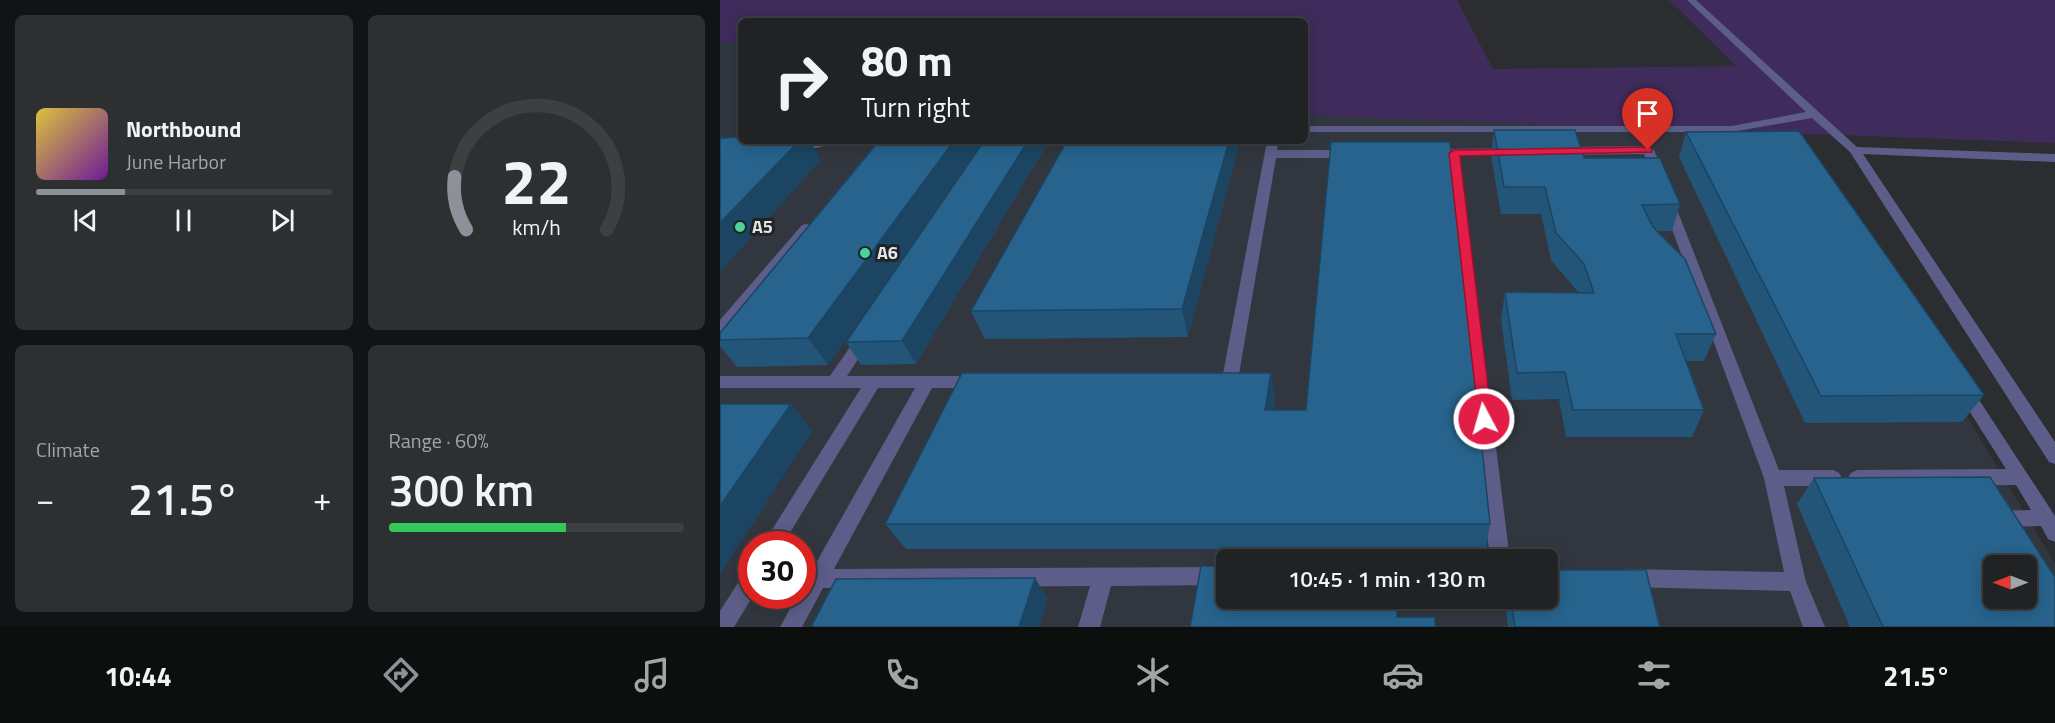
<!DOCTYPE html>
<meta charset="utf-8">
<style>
:root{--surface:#202224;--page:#2d2f31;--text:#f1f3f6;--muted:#a2a4a6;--line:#3d3f41;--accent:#8c9099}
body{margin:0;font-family:"Titillium Web",sans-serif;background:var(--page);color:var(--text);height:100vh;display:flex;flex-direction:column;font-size:22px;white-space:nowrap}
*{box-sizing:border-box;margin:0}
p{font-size:20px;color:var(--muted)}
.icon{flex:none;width:33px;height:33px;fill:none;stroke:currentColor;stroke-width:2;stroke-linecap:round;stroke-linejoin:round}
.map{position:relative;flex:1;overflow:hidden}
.drawer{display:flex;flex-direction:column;gap:15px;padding:15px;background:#121314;width:720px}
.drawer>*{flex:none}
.banner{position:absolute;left:18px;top:18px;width:570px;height:126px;border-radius:9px;box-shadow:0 3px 15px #0003,0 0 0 2px var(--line);background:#202224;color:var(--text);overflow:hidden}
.needle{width:39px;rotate:270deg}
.controls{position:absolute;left:1263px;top:555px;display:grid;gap:12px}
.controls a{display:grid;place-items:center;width:54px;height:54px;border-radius:9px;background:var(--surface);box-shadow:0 3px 15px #0003,0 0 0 2px var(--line);font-size:30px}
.speed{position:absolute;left:18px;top:531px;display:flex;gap:12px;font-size:30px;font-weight:700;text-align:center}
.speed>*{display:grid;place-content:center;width:78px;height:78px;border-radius:50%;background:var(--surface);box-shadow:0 3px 15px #0003,0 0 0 2px var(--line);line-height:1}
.speed .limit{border:9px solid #d22;background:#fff;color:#111}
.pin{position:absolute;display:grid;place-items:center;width:51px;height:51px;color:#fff;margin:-62px -26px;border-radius:50% 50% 50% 0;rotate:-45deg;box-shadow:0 0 6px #0007}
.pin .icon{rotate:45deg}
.me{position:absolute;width:66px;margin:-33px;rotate:354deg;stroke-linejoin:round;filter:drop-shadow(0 0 4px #0008)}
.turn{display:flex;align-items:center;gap:21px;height:126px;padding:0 24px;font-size:27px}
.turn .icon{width:78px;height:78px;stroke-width:2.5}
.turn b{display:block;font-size:42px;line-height:51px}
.big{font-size:45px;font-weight:600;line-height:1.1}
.drawer .tile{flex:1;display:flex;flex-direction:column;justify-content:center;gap:9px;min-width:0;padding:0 21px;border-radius:9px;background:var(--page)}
.drawer .dial{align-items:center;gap:0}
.dial svg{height:156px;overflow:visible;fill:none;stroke:var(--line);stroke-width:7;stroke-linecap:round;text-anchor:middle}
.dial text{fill:var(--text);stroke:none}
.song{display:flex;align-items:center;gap:18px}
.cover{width:72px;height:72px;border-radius:9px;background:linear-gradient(135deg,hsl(50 70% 55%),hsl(280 70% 35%))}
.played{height:6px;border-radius:3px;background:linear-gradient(90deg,var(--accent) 30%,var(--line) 30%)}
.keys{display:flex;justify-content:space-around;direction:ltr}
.heat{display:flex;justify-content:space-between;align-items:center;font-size:33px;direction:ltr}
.charge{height:9px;border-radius:4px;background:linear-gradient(90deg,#34c759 60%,var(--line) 0)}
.drawer .tiles{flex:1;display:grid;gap:15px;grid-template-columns:repeat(2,1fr)}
.trip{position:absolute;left:496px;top:549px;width:342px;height:60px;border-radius:9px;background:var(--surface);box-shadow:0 3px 15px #0003,0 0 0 2px var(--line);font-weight:600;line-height:60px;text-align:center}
.tabs{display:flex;height:96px;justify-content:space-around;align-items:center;background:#0d0e0e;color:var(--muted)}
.tabs .icon{width:42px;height:42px}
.tabs .selected{color:var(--accent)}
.tabs b{font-size:27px;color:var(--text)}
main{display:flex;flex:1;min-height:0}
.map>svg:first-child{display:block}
</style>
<main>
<section class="drawer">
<div class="tiles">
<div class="tile">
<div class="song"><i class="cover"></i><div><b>Northbound</b><p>June Harbor</p></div></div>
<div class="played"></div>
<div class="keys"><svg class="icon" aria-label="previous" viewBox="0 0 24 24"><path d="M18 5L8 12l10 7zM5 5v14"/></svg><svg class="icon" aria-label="pause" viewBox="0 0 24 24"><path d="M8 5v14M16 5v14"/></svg><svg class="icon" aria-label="next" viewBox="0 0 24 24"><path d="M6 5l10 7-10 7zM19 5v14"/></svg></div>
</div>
<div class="tile dial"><svg viewBox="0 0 100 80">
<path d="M14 69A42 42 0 1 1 86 69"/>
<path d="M14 69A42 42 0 0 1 8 42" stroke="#8c9099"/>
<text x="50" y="56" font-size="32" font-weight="700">22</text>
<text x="50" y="72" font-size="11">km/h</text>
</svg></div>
<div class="tile"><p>Climate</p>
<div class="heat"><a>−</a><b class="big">21.5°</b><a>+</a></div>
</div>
<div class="tile"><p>Range · 60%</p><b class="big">300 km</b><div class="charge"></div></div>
</div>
</section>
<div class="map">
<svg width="1335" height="627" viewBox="0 0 1335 627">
<rect width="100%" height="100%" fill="#2b2d30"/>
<!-- built -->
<g fill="#32373f" fill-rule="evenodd">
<path d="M 400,17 L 398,21 L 162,21 Z"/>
<path d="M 0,42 L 21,43 L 21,141 L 585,141 L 585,115 L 1078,133 L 1335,564 L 1335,627 L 0,627 ZM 32,544 L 82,544 L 82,596 L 32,596 ZM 507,560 L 828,560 L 828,598 L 507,598 ZM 1274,566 L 1306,566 L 1306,598 L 1274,598 Z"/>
</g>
<!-- green -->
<path fill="#3f2b5c" d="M 0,0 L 737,0 L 773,69 L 1016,66 L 949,0 L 1335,0 L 1335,143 L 585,115 L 585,21 L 398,21 L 399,17 L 21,21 L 21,43 L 0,42 Z"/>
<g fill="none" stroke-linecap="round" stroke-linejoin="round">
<!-- street -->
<g fill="#5c5e89" fill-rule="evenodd">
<path d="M 967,0 L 976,0 L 1137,147 L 1335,154 L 1335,162 L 1143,154 L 1335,442 L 1335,464 L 1329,462 L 1130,152 L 1092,118 L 1012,132 L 585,132 L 585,126 L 1012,126 L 1086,112 Z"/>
<path d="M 87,141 L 115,141 C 106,148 74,154 65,147 L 67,145 Z"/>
<path d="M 547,141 L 559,141 L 557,150 L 630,150 L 636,154 L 630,158 L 556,158 L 518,380 L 516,384 C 508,387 500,387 492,384 L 490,380 L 492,376 L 503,374 Z"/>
<path d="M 928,146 L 934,150 L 945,177 L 943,180 L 935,180 L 924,154 L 843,155 L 837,151 L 843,147 Z"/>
<path d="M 792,148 L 796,149 L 796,155 L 740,156 L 790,560 L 770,560 L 728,157 L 720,153 L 726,149 Z"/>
<path d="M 948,198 L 954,202 L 1059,470 L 1113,470 L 1119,473 L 1122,478 L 1119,483 L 1113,486 L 1064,486 L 1086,582 L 1105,627 L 1083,627 L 1070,591 L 908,587 L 901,585 L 898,578 L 901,571 L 908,569 L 1064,572 L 1044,478 L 942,202 Z"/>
<path d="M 87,224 L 94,228 L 92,231 L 5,334 L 0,335 L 0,320 L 82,225 Z"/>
<path d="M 144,332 L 149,334 L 152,338 L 127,376 L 258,376 L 264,378 L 266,382 L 264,386 L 258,388 L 212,388 L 114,569 L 507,567 L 507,585 L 391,586 L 380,627 L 358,627 L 370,586 L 103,588 L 82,627 L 60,627 L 77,596 L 82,596 L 82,570 L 92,570 L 195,388 L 158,388 L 63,544 L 43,544 L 141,388 L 0,388 L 0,376 L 110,376 L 139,334 Z"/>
<path d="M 1244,384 L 1250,386 L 1335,516 L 1335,542 L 1328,539 L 1321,526 L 1278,527 L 1271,525 L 1269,519 L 1271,513 L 1278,511 L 1311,510 L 1296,485 L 1137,486 L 1131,483 L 1128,478 L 1131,473 L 1137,470 L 1286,469 L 1236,390 L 1238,386 Z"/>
<path d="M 32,570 L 33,596 L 14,627 L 0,627 L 0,611 L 25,572 Z"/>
</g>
</g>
<!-- wall -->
<g fill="#225578">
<path d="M 774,130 L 864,158 L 960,204 L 952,231 L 937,231 L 996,334 L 984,361 L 966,361 L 984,410 L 972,437 L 846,437 L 839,399 L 792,400 L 781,319 L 785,292 L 859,293 L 831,260 L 821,214 L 781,214 L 771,156 Z"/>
<path d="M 966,132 L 1264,395 L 1242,422 L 1085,423 L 959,157 Z"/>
<path d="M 159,141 L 263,141 L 108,365 L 17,367 L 0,346 L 0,333 Z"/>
<path d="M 264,141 L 329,141 L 196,364 L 141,365 L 126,342 Z"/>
<path d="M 520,141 L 468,337 L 265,339 L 251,311 Z"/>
<path d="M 551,373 L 555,401 L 553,410 L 770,524 L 766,549 L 186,549 L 165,524 Z"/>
<path d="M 1094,478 L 1335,627 L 1130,627 L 1077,504 Z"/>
<path d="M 784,598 L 828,598 L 940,627 L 788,627 Z"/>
</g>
<!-- shaded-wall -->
<g fill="#1b4562">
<path d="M 79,141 L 90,141 L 101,160 L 0,272 L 0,223 Z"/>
<path d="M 234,141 L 263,141 L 108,365 L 88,338 Z"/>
<path d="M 308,141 L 329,141 L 196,364 L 182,341 Z"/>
<path d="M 509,141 L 520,141 L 468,337 L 462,309 Z"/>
<path d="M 551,373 L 555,401 L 550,437 L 545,410 Z"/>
<path d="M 71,404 L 93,431 L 0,574 L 0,506 Z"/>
<path d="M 315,578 L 328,599 L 319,627 L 299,627 Z"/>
</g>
<!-- building -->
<g fill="#27638c" stroke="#1b4562" stroke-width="1.5" fill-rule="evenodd">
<path d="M 774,130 L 855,130 L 864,158 L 940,158 L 960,204 L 922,205 L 933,227 L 965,259 L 996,334 L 956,334 L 984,410 L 853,410 L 845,372 L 797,373 L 785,292 L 874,293 L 864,264 L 836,233 L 825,187 L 784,187 Z"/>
<path d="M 1079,131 L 1264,395 L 1101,396 L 966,132 Z"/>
<path d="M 21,137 L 21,141 L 79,141 L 0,223 L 0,140 L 1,138 Z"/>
<path d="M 159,141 L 234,141 L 88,338 L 0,340 L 0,333 Z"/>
<path d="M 264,141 L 308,141 L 182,341 L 126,342 Z"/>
<path d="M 347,141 L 509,141 L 462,309 L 251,311 Z"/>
<path d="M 611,142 L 730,142 L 770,524 L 165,524 L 242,373 L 551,373 L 545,410 L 586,410 Z"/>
<path d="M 0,404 L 71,404 L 0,506 Z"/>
<path d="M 1270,477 L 1335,577 L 1335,627 L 1163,627 L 1094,478 ZM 1274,566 L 1306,566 L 1306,598 L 1274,598 Z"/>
<path d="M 481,566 L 507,566 L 507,598 L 677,598 L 677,617 L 715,617 L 715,627 L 470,627 Z"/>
<path d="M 828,570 L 926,570 L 940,627 L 795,627 L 791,598 L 828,598 Z"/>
<path d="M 315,578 L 299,627 L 91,627 L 116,579 Z"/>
</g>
<!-- route -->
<path fill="#e11d48" stroke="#92132f" stroke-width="1.5" d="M 928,147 L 932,148 L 932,152 L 740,156 L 772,419 L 770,423 L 759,423 L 729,153 L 734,150 Z"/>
<!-- markers -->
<g fill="#4bd49b" stroke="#212326" stroke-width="2">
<circle cx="20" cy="227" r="6"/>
<circle cx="145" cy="253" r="6"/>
</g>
<g text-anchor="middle" stroke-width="6" stroke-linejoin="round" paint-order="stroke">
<!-- poi labels -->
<g font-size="18" font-weight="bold" fill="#e4e5e7" stroke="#212326" text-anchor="start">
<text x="32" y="233">A5</text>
<text x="157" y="259">A6</text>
</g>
</g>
</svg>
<div class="controls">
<a><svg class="needle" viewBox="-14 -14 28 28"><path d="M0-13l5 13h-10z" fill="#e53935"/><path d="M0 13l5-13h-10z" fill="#a2a4a6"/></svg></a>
</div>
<div class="speed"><div class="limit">30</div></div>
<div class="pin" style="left:928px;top:150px;background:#d93025"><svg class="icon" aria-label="arrive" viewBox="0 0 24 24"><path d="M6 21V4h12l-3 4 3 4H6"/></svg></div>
<svg class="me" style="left:764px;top:419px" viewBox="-20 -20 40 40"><circle r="17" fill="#e11d48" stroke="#fff" stroke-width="3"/><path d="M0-11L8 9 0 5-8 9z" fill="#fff"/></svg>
<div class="trip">10:45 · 1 min · 130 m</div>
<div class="banner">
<div class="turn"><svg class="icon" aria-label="right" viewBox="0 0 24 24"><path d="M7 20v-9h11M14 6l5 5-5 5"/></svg><div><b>80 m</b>Turn right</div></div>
</div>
</div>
</main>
<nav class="tabs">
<b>10:44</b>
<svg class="icon selected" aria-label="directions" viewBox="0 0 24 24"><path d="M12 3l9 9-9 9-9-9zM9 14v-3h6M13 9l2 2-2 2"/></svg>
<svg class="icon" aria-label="music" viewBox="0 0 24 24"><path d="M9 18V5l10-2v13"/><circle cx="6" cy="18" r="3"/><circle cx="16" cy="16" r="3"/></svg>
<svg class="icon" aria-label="phone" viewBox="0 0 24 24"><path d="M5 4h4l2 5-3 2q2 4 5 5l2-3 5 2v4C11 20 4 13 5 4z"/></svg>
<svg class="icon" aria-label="climate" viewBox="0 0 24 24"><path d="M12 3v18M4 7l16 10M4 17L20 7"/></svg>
<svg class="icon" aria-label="car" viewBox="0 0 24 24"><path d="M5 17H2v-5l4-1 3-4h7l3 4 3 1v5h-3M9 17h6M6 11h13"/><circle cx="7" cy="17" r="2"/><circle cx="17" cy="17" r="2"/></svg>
<svg class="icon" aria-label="filters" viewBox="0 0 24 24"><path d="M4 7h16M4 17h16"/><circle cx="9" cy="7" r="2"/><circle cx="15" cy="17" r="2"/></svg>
<b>21.5°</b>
</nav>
